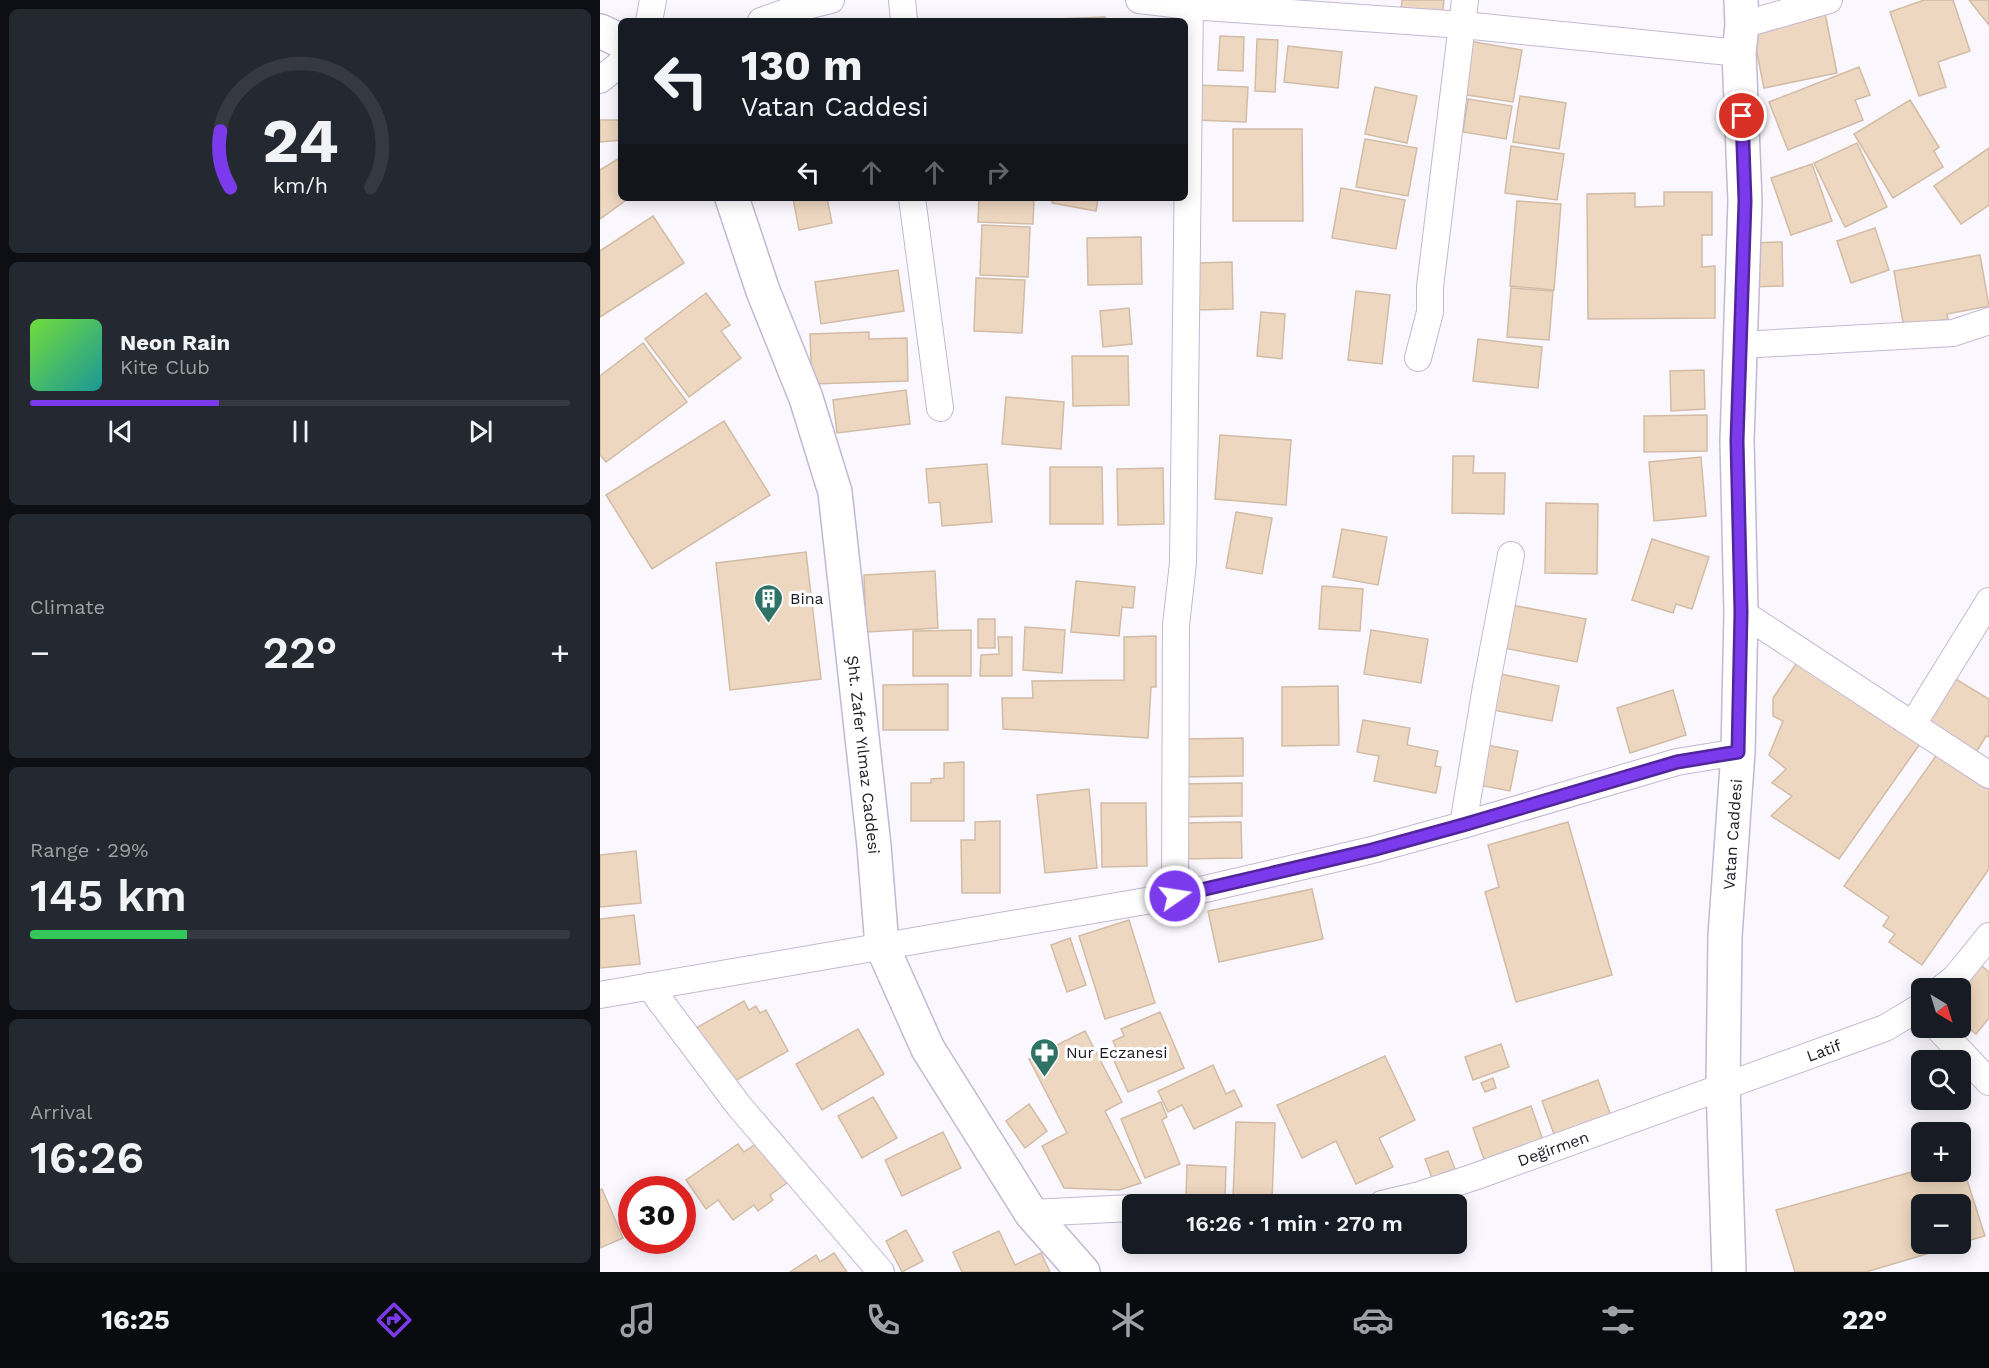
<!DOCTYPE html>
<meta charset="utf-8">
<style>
:root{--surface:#171b24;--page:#242831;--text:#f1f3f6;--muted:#9ea1a6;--line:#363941;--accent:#7c3aed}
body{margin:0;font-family:"Work Sans",sans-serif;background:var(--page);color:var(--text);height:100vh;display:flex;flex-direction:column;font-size:22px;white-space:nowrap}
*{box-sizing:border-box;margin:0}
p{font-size:20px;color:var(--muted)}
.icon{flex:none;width:33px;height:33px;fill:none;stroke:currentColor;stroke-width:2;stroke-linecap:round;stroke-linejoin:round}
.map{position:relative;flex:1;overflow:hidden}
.details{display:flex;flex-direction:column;gap:9px;padding:9px;background:#0d0f14;width:600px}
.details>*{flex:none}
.top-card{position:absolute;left:18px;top:18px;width:570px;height:183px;border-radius:9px;box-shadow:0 3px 15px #0003;background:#171b24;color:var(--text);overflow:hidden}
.needle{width:39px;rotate:142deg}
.controls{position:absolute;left:1311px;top:978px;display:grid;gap:12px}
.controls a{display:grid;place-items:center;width:60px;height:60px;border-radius:9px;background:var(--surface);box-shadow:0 3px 15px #0003;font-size:30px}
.speed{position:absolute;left:18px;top:1176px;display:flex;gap:12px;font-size:30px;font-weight:700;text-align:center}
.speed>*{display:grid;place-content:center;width:78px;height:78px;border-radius:50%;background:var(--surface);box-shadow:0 3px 15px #0003;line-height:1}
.speed .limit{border:9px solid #d22;background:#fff;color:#111}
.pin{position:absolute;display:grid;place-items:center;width:51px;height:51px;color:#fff;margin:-26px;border:3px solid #fff;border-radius:50%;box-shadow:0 2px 6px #0007}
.me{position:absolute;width:66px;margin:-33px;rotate:77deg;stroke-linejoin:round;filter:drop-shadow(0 0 4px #0008)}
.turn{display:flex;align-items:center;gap:21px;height:126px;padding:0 24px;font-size:27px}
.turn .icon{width:78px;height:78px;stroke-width:2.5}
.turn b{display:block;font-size:42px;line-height:51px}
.lanes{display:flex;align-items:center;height:57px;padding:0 24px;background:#0003;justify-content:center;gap:30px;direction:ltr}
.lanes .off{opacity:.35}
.big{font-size:45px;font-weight:600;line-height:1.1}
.details .card{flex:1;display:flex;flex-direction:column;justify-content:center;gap:9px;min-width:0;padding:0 21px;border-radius:9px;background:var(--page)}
.details .dial{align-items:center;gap:0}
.dial svg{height:156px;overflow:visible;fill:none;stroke:var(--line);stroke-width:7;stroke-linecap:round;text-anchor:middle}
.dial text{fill:var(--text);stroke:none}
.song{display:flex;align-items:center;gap:18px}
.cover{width:72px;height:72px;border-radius:9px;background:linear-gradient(135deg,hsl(100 70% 55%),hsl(180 70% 35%))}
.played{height:6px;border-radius:3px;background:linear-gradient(90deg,var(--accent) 35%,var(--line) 35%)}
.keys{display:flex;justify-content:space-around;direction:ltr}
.heat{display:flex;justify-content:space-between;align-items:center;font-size:33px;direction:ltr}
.charge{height:9px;border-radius:4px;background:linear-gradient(90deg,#34c759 29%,var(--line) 0)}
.trip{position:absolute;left:522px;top:1194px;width:345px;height:60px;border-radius:9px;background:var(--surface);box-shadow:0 3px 15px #0003;font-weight:600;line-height:60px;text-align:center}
.tabs{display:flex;height:96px;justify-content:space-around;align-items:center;background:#090b0e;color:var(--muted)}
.tabs .icon{width:42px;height:42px}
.tabs .on{color:var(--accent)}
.tabs b{font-size:27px;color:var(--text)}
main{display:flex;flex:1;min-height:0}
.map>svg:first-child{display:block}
</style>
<main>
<section class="details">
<div class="card dial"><svg viewBox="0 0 100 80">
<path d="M14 69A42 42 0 1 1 86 69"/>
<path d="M14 69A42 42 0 0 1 9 40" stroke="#7c3aed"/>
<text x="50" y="56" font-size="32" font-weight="700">24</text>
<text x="50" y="72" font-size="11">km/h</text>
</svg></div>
<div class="card">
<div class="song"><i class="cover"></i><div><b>Neon Rain</b><p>Kite Club</p></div></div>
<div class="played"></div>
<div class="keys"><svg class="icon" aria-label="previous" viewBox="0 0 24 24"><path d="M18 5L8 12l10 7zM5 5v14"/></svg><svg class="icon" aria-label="pause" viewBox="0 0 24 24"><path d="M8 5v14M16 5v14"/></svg><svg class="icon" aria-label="next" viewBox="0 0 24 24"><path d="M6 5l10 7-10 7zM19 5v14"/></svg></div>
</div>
<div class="card"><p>Climate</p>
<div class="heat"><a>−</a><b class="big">22°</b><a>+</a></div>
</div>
<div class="card"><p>Range · 29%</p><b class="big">145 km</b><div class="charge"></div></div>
<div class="card"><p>Arrival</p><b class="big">16:26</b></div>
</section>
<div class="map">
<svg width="1389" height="1272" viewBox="0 0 1389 1272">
<rect width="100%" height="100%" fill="#faf8fe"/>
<!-- building -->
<g fill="#eed7c0" stroke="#d2bca6" stroke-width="1.5">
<path d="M 802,0 L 844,0 L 842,16 L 801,10 Z"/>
<path d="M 1324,0 L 1353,0 L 1370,51 L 1338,62 L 1346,87 L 1319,96 L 1290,12 Z"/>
<path d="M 1369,0 L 1389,0 L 1389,25 Z"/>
<path d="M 1225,13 L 1237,73 L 1164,88 L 1152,28 Z"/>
<path d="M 505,17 L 506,21 L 404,21 Z"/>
<path d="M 620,36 L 644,37 L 643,71 L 618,70 Z"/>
<path d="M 657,39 L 678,40 L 675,92 L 655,91 Z"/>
<path d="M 869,41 L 922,50 L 913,102 L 861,94 Z"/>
<path d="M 688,46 L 742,52 L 738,88 L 684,82 Z"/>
<path d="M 1259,67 L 1270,95 L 1255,100 L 1263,120 L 1188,150 L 1169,102 Z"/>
<path d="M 597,85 L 648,87 L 646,122 L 595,120 Z"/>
<path d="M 775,87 L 817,96 L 807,143 L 765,134 Z"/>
<path d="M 920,96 L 966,103 L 959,149 L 913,142 Z"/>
<path d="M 868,99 L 912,106 L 906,139 L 863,132 Z"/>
<path d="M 1310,100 L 1339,147 L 1334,151 L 1343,167 L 1293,198 L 1254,134 Z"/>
<path d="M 0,120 L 21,120 L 21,140 L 0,142 Z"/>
<path d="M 633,129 L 702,129 L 703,221 L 633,221 Z"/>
<path d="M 765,139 L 817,148 L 808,196 L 756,187 Z"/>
<path d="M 1257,143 L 1287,207 L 1245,227 L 1214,163 Z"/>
<path d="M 911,146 L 964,154 L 957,200 L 905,193 Z"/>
<path d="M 1389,148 L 1389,205 L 1361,224 L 1334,186 Z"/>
<path d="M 21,157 L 21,198 L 29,198 L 0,219 L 0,170 Z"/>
<path d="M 1212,164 L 1232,221 L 1191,235 L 1171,178 Z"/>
<path d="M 741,188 L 805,200 L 796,249 L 732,238 Z"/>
<path d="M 1064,192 L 1112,192 L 1112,235 L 1102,235 L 1102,267 L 1115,266 L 1115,318 L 988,319 L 987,194 L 1035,193 L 1035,207 L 1064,206 Z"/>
<path d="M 193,198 L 227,198 L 232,223 L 199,230 Z"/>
<path d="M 379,198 L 434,198 L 433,224 L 378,222 Z"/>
<path d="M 453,198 L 498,198 L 496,211 L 452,203 Z"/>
<path d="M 917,201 L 961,204 L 954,290 L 910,286 Z"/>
<path d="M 53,216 L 84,263 L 0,317 L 0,251 Z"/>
<path d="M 382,225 L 430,227 L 428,277 L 380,275 Z"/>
<path d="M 1275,228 L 1289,270 L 1251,283 L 1237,241 Z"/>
<path d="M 541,237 L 542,284 L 488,285 L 487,238 Z"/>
<path d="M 1182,242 L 1183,286 L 1149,287 L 1147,243 Z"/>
<path d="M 1380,255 L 1389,306 L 1347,314 L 1348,319 L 1304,328 L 1294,271 Z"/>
<path d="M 632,262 L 633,309 L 598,310 L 597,263 Z"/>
<path d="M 298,270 L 304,311 L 221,324 L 215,282 Z"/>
<path d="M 376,278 L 425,280 L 422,333 L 374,331 Z"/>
<path d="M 911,288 L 953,291 L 949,340 L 907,337 Z"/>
<path d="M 756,291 L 790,295 L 782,364 L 748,360 Z"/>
<path d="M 106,293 L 130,325 L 121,331 L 141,358 L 89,397 L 45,339 Z"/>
<path d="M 529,308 L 532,344 L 503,347 L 500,311 Z"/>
<path d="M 661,312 L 685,314 L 682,359 L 657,356 Z"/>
<path d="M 269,332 L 269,339 L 307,338 L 308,381 L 212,384 L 210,334 Z"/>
<path d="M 878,339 L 942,347 L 938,388 L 873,381 Z"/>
<path d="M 43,343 L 87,402 L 6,462 L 0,455 L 0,376 Z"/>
<path d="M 472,356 L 528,356 L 529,405 L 473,406 Z"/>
<path d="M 1104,370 L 1105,409 L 1071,411 L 1070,371 Z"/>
<path d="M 306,390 L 310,424 L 237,433 L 233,400 Z"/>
<path d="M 406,397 L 464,402 L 461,449 L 402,444 Z"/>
<path d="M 1107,415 L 1107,451 L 1044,452 L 1044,416 Z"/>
<path d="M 124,421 L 170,495 L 52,569 L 6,495 Z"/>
<path d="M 620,435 L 691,440 L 686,505 L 615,499 Z"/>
<path d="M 853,456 L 874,456 L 873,473 L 905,473 L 904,514 L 852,513 Z"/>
<path d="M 1101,457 L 1106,516 L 1054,521 L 1049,462 Z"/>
<path d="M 387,464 L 392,522 L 342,526 L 340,502 L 329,503 L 326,469 Z"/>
<path d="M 450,467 L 502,467 L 503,524 L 450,524 Z"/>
<path d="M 563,468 L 564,524 L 518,525 L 517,469 Z"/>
<path d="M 946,503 L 998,504 L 997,574 L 945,573 Z"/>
<path d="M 636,512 L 672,518 L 662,574 L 626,568 Z"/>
<path d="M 742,529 L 787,537 L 778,585 L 733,577 Z"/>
<path d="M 1052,539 L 1109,557 L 1092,609 L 1076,604 L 1073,613 L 1032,600 Z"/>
<path d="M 206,552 L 221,679 L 130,690 L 116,563 Z"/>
<path d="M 335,571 L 338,628 L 266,632 L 264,575 Z"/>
<path d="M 476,581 L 535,587 L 533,608 L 522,607 L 519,636 L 471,632 Z"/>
<path d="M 722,586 L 763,589 L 760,631 L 719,629 Z"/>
<path d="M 906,604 L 986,619 L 977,662 L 898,647 Z"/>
<rect x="378" y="619" width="17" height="29"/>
<path d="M 425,627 L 465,630 L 462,673 L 423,670 Z"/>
<path d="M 371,630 L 371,676 L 313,676 L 313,631 Z"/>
<path d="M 771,630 L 828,639 L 821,683 L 764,674 Z"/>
<path d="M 556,636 L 556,687 L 551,687 L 548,738 L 403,729 L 402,698 L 433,698 L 432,681 L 524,680 L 524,637 Z"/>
<path d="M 398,637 L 412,637 L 412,676 L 380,676 L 381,655 L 399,654 Z"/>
<path d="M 1198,661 L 1322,741 L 1239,859 L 1171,816 L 1192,796 L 1172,783 L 1186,769 L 1169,755 L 1183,721 L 1173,716 L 1173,698 Z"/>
<path d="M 901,674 L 959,686 L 952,721 L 893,710 Z"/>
<path d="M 1354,678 L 1389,699 L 1389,737 L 1386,736 L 1374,756 L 1324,726 Z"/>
<path d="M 348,684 L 348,730 L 283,730 L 283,685 Z"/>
<path d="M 738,686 L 739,745 L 682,746 L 682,687 Z"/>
<path d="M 1073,690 L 1086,735 L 1030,753 L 1017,708 Z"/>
<path d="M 763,720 L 810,728 L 807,745 L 838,751 L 835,766 L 841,767 L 836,793 L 774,781 L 779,756 L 757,752 Z"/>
<path d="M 643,738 L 643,776 L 586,777 L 586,739 Z"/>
<path d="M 882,744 L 918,751 L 910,791 L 873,784 Z"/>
<path d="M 1338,753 L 1389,789 L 1389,869 L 1322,965 L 1289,942 L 1295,934 L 1283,926 L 1289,917 L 1244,886 Z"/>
<path d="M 364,762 L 364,821 L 311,821 L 311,783 L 331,783 L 331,779 L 344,778 L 344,763 Z"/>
<path d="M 642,783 L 642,816 L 579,817 L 578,784 Z"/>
<path d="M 489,789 L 497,868 L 445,873 L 437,795 Z"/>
<path d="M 501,803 L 546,803 L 547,866 L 502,867 Z"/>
<path d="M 400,821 L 400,893 L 362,893 L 361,840 L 375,840 L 375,822 Z"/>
<path d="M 641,822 L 642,858 L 578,859 L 578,823 Z"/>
<path d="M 968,822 L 1012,975 L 916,1002 L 885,892 L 899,887 L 888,845 Z"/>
<path d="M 36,851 L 41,903 L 0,907 L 0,855 Z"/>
<path d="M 712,889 L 723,939 L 619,962 L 608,911 Z"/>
<path d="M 34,915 L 40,964 L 0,968 L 0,919 Z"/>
<path d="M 529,920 L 555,1003 L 505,1019 L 479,936 Z"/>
<path d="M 470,938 L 486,985 L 467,992 L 451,945 Z"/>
<path d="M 1377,962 L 1389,972 L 1389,1018 L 1376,1034 L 1360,1021 L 1360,988 Z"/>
<path d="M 144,1001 L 149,1010 L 156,1006 L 160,1013 L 166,1010 L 188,1051 L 128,1085 L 96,1028 Z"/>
<path d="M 560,1012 L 584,1068 L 528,1092 L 511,1054 L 517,1051 L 513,1041 L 524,1036 L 521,1029 Z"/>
<path d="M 258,1029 L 284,1074 L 222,1110 L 196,1064 Z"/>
<path d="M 485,1031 L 522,1102 L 505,1111 L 541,1183 L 519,1190 L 464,1188 L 442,1146 L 467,1133 L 429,1059 Z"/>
<path d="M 901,1044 L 909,1067 L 873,1080 L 865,1057 Z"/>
<path d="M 785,1056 L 815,1120 L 779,1138 L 793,1167 L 756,1184 L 736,1141 L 702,1158 L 677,1105 Z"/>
<path d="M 613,1065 L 626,1094 L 634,1090 L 642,1106 L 594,1129 L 582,1105 L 568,1112 L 558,1091 Z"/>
<path d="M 893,1078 L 896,1088 L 885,1092 L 881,1083 Z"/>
<path d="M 998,1080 L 1011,1116 L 955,1137 L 942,1101 Z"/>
<path d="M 273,1097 L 297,1138 L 262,1158 L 238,1116 Z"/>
<path d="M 561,1102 L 567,1117 L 562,1120 L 580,1164 L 545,1178 L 521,1119 Z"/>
<path d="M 429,1104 L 447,1131 L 425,1148 L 406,1121 Z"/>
<path d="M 931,1106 L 944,1143 L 886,1165 L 873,1128 Z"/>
<path d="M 636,1122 L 675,1123 L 672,1200 L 633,1199 Z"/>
<path d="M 343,1132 L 361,1168 L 302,1196 L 285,1160 Z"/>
<path d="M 158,1142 L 187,1183 L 170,1195 L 173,1200 L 158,1211 L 154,1205 L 133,1220 L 118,1200 L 106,1209 L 86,1180 L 138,1144 L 144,1152 Z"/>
<path d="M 848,1151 L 855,1169 L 832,1178 L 825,1159 Z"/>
<path d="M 1360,1158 L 1385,1236 L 1360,1243 L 1360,1204 L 1322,1204 L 1322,1244 L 1360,1244 L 1266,1272 L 1195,1272 L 1176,1210 L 1322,1169 L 1322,1172 L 1360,1172 Z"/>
<path d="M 587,1165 L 626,1167 L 625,1198 L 586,1197 Z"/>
<path d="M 2,1189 L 23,1238 L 0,1248 L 0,1190 Z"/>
<path d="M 306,1230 L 323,1261 L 302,1272 L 286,1241 Z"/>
<path d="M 399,1231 L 415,1265 L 441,1253 L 450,1272 L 362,1272 L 353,1252 Z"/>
<path d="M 234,1253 L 247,1272 L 190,1272 L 216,1255 L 220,1262 Z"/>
</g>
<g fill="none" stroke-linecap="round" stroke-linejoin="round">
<defs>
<g id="street">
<path d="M 302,0 L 304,21"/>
<path d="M 539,0 L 590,6 L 863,25 L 1139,53"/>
<path d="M 49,21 L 53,0"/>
<path d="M 161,21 L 195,9 L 231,0"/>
<path d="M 1142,25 L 1229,0"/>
<path d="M 0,80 L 21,63"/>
<path d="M 312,198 L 340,408"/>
<path d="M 1140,345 L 1353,333 L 1389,321"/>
<path d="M 818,358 L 830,312 L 830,287 L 865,0"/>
<path d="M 1141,612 L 1389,775"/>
<path d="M 1313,724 L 1389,601"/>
<path d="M 863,825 L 886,687 L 911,555"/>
<path d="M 575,896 L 576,625 L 583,563 L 590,0"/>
<path d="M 49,986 L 139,1106 L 281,1272"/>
<path d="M 1342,988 L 1355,978 L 1389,936"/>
<path d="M 0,995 L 575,896 L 772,850 L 863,825 L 1077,762 L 1138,752"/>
<path d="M 1338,1028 L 1389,1082"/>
<path id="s1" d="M 782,1204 L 816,1196 L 877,1176 L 1285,1028 L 1322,1006"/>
<path d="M 431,1213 L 532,1208"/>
</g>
<g id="secondary">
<path d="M 0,31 L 21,41"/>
<path id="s2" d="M 132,198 L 163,291 L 206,398 L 235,492 L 274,846 L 282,946 L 328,1049 L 431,1213 L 483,1272"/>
<path id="s3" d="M 1129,1272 L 1123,1085 L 1125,936 L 1138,752 L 1141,612 L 1137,441 L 1145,201 L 1139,53 L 1142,25 L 1141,0"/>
</g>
</defs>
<!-- street casing -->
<use href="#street" stroke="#c2b8d4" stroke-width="28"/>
<!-- secondary casing -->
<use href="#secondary" stroke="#c2b8d4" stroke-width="36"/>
<!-- street -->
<use href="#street" stroke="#fff" stroke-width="26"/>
<!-- secondary -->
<use href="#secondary" stroke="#fff" stroke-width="33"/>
</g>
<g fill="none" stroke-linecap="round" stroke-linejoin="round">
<defs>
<path id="route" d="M 575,896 L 772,850 L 863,825 L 1077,762 L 1138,752 L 1141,612 L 1137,441 L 1145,201 L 1142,116"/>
</defs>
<!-- route casing -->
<use href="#route" stroke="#51269a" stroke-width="15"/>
<!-- route -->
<use href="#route" stroke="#7c3aed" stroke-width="10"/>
</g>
<!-- icons -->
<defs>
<symbol id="building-pin" viewBox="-11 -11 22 30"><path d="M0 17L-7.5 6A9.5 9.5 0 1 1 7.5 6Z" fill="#2f7367" stroke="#fff"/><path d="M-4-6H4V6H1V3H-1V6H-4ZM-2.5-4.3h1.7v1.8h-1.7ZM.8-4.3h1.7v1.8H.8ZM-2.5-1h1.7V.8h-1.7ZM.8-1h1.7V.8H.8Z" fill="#fff"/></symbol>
<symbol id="pharmacy-pin" viewBox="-11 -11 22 30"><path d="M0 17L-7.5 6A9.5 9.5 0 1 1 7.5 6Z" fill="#2f7367" stroke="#fff"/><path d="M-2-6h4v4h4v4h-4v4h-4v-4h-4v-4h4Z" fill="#fff"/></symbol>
</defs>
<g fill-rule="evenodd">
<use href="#building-pin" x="152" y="582" width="33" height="45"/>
<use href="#pharmacy-pin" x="428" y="1036" width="33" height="45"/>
</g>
<g text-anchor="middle" stroke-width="6" stroke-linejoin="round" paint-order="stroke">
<!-- poi labels -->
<g font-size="16" fill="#1c1923" stroke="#fff" text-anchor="start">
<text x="190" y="604">Bina</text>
<text x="466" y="1058">Nur Eczanesi</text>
</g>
<!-- street labels -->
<g font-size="16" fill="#1c1923" stroke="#fff">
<text dy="6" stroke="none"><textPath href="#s2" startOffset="576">Şht. Zafer Yılmaz Caddesi</textPath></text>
<text dy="6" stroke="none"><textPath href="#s3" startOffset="438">Vatan Caddesi</textPath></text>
<text dy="6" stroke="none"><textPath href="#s1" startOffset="468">Latif</textPath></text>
<text dy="6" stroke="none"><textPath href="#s1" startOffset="180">Değirmen</textPath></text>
</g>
</g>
</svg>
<div class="controls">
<a><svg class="needle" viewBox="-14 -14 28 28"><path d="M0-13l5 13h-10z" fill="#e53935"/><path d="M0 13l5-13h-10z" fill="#9ea1a6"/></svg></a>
<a><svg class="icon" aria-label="search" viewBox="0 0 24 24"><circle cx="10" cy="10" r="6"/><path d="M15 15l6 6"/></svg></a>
<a>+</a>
<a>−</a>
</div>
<div class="speed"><div class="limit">30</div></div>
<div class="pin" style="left:1142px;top:116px;background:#d93025"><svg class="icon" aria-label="arrive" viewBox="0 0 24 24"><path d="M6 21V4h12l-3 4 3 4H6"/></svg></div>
<svg class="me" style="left:575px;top:896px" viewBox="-20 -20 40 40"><circle r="17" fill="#7c3aed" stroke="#fff" stroke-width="3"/><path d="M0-11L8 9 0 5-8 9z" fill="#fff"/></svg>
<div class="trip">16:26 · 1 min · 270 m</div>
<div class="top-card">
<div class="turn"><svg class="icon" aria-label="left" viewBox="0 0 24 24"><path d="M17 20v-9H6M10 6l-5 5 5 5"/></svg><div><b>130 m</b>Vatan Caddesi</div></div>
<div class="lanes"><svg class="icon" aria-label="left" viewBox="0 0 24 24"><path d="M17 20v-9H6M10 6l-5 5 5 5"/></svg><svg class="icon off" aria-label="ahead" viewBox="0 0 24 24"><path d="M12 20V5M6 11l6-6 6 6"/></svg><svg class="icon off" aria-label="ahead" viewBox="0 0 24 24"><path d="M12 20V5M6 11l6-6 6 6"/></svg><svg class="icon off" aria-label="right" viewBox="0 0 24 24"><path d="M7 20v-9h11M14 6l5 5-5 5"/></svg></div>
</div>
</div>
</main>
<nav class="tabs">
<b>16:25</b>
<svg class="icon on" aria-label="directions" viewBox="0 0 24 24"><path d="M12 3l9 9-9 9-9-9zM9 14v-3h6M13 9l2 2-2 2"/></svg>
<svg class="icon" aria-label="music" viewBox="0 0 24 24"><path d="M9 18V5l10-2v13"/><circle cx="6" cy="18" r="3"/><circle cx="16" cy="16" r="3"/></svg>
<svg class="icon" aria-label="phone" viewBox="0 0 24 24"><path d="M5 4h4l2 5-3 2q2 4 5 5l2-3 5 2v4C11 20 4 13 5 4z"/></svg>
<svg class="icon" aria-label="climate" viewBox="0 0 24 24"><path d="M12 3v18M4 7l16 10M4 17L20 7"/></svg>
<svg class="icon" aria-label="car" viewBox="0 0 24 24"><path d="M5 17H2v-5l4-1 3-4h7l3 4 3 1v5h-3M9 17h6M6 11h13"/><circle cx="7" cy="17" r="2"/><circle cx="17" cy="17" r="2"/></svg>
<svg class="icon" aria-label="filters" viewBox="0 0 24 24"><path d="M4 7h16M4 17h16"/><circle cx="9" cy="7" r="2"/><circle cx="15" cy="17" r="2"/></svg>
<b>22°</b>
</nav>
